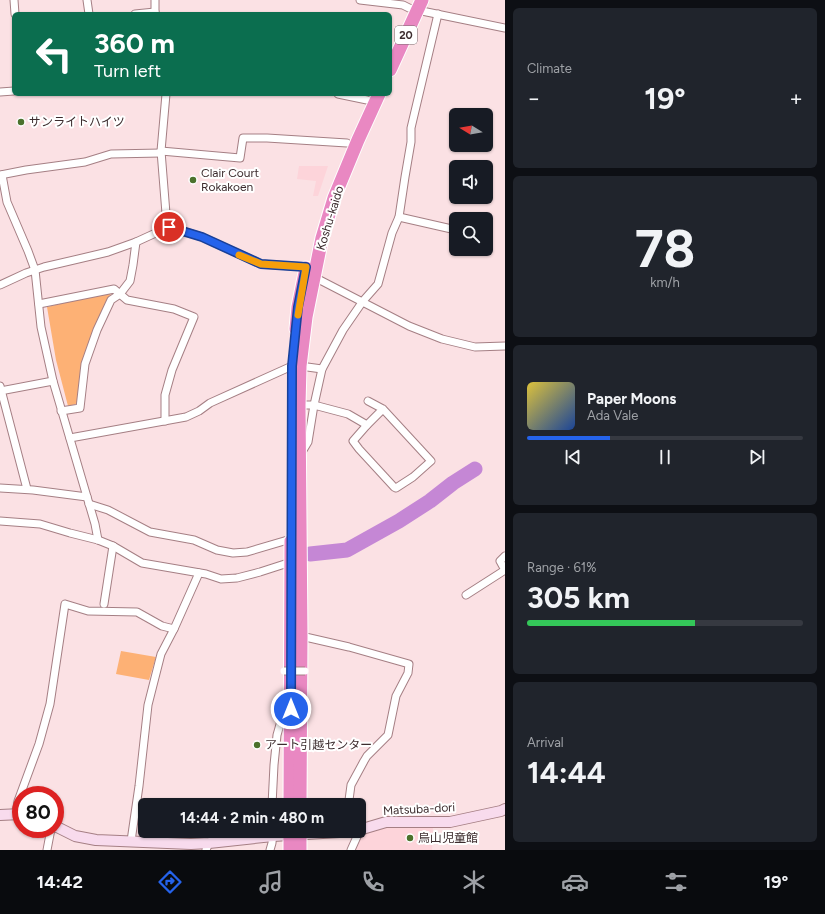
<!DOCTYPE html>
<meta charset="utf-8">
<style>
:root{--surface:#171b24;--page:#20242c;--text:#f1f3f6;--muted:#9ea1a6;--line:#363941;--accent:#2563eb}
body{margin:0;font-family:Figtree,"Noto Sans JP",sans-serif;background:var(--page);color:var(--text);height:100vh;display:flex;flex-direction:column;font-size:15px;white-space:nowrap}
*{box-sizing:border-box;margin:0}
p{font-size:13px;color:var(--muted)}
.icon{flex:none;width:22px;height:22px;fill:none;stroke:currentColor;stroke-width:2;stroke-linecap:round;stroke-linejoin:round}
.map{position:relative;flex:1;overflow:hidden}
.sheet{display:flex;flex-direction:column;gap:8px;padding:8px;background:#0d0f14;width:320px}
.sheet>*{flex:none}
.hud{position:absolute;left:12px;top:12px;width:380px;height:84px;border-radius:6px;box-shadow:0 1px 3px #0004;background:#0b6e4f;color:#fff;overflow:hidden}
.needle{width:26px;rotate:281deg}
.tools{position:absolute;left:449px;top:108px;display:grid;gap:8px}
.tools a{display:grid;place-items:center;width:44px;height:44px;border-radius:6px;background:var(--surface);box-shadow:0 1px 3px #0004;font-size:20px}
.speed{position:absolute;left:12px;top:786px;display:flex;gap:8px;font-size:20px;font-weight:700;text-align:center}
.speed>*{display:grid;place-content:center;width:52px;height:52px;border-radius:50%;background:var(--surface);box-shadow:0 1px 3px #0004;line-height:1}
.speed .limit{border:6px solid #d22;background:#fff;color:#111}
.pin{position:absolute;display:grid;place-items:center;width:34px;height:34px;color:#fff;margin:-17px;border:2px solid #fff;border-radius:50%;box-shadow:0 1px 4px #0007}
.me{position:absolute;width:44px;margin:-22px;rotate:0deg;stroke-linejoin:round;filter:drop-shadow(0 0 3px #0008)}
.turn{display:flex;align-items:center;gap:14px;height:84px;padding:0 16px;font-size:18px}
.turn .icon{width:52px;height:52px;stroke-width:2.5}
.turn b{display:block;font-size:28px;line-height:34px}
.big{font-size:30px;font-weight:700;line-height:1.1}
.sheet .tile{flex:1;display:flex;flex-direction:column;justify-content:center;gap:6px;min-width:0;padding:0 14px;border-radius:6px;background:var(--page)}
.sheet .dial{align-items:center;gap:0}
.dial b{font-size:52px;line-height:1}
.song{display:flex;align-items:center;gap:12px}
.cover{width:48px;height:48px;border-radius:6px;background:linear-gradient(135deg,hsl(50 70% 55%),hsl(220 70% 35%))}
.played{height:4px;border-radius:2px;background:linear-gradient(90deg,var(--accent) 30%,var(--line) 30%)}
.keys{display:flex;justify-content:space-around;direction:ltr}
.heat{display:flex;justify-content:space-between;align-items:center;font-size:22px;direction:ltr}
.charge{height:6px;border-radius:3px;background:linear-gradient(90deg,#34c759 61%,var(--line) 0)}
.trip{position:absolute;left:138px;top:798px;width:228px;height:40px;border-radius:6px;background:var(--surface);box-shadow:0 1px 3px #0004;font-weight:700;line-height:40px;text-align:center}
.menu{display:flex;height:64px;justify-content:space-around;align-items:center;background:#090b0e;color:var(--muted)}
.menu .icon{width:28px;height:28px}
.menu .active{color:var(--accent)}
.menu b{font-size:18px;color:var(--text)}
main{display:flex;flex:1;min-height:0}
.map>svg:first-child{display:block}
</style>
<main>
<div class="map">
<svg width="505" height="850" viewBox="0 0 505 850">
<rect width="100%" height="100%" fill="#fbe1e4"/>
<!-- built -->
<g fill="#fdd4da">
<path d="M 299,166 L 328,166 L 318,196 L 313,196 L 316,181 L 297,179 Z"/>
<path d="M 425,826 L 433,826 L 432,850 L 355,850 L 361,836 L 375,830 L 386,827 Z"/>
</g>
<!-- green -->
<g fill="#fdb175">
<path d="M 113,291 L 108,298 L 98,320 L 80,376 L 77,402 L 76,404 L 68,406 L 56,360 L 47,307 Z"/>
<path d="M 121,651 L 156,657 L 149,680 L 116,674 Z"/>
</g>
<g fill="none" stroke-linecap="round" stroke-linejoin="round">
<!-- river -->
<path stroke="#c587d5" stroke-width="15" d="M 310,554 L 347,550 L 399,521 L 430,501 L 453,483 L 475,469"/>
<defs>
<g id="street">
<path d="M 14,0 L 15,14"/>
<path d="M 87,0 L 89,14"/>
<path d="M 155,0 L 155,14"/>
<path d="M 360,0 L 403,5 L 409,8 L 417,10 L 505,28"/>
<path d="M 135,14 L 155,12"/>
<path d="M 0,92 L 14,91"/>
<path d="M 166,94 L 161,151 L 167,226"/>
<path d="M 338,94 L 367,100"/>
<path d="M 161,151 L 240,158 L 243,138 L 267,138 L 347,143"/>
<path d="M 0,175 L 26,170 L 85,162 L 111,154 L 161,153"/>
<path d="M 2,175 L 7,202 L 28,251 L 35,270 L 41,327 L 53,381 L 95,524 L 98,540"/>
<path d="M 399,217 L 456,230"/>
<path d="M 167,226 L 202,237 L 261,264 L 306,267"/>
<path d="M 314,277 L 409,326 L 442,339 L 475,347 L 505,346"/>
<path d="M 0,285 L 26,273 L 44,267 L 108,252 L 136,242 L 160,231 L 167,226"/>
<path d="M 39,304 L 114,289 L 127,300 L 174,309 L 194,317 L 172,370 L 165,395 L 165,421"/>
<path d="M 300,366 L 322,369"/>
<path d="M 0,386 L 27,489"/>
<path d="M 0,391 L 53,381"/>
<path d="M 368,401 L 383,409 L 431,461 L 413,477 L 396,488 L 394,487 L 359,449 L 353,441 L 367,425 L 383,409"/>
<path d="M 299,405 L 314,405 L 348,414 L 367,425"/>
<path d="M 61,411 L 80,408 L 85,364 L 97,330 L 111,300 L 120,294 L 130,281 L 133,265 L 136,242"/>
<path d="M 70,438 L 186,417 L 199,411 L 210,403 L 292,366"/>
<path d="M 302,452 L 308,442 L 314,405 L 322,369 L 343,330 L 363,301 L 378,284 L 392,233 L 399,217 L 405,177 L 411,142 L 411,128 L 438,14"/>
<path d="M 0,488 L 33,490 L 87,497"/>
<path d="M 89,504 L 108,510 L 150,532 L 194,540 L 217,550 L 233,553 L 247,552 L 291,539"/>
<path d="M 0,521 L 40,524 L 70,533 L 98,540 L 113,546 L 142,563 L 206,574 L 221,579 L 237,578 L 260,572 L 291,562"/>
<path d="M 466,595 L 505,570 L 500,561 L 505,556"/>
<path d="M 104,604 L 113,546"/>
<path d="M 301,636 L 349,647 L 409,664 L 408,673 L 396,696 L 388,735 L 367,756 L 364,761 L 351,785 L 349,800 L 349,805"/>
<path d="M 272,805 L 274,765 L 277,735 L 283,714 L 291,709"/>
<path d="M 16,814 L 18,801 L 39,744 L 50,704 L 65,604 L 88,611 L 137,612 L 162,626 L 174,629"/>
<path d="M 131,841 L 139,786 L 148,705 L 161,654 L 174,629 L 199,573"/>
<path d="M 47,850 L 51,829"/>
<path d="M 206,850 L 209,843"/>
<path d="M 270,850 L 272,843 L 273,831"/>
<path d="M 351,850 L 360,830"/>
</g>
<g id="secondary">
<path d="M 0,815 L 21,814"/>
<path d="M 55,826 L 75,836 L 96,840 L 191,844 L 209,843 L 273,836 L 356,831"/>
<path d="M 359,830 L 386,822 L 450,822 L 501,811 L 505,809"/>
</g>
<g id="highway">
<path d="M 390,70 L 422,0"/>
<path d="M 296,329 L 298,307 L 306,268"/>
<path d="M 290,805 L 291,541"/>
<path d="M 300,805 L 301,636 L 299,405 L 300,366 L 306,317 L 322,238 L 334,198 L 358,140 L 379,94"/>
<path d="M 290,831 L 290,850"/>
<path d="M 300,831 L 300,850"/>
</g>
</defs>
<!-- street casing -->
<use href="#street" stroke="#a57f84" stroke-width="9"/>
<!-- secondary casing -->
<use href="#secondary" stroke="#a57f84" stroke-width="12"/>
<!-- highway casing -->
<use href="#highway" stroke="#fff" stroke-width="15"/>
<!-- street -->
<use href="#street" stroke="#fff" stroke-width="7"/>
<!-- secondary -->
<use href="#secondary" stroke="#f8dbed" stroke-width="10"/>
<!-- highway -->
<use href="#highway" stroke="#e988c2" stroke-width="13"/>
<defs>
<path id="street-bridge" d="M 284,671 L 305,671"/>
</defs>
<!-- street-bridge casing -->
<use href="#street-bridge" stroke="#a57f84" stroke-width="9" stroke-linecap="butt"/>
<!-- street-bridge -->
<use href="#street-bridge" stroke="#fff" stroke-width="7"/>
</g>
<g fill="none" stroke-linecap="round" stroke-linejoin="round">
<defs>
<path id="route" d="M 169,227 L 202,237 L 261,264 L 306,267 L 298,307 L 292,366 L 291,709"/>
</defs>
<!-- route casing -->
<use href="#route" stroke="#184099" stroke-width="10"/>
<!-- route -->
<use href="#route" stroke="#2563eb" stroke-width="7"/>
<!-- slow -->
<path stroke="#f59e0b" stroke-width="7" d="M 239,255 L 261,264 L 306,267 L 298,315"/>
</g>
<!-- markers -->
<g fill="#4b712c" stroke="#fff" stroke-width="1.5">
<circle cx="21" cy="122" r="4"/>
<circle cx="193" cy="180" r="4"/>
<circle cx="257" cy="745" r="4"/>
<circle cx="410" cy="838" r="4"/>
</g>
<g text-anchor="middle" stroke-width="4" stroke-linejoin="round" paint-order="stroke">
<!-- shield labels -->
<rect fill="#fff" stroke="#766b6d" stroke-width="1" x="395" y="26" width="22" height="18" rx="3"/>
<g font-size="11" font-weight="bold" fill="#3c2c2e">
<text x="406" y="39">20</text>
</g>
<!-- poi labels -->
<g font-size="12" fill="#3c2c2e" stroke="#fff" text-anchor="start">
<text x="29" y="126">サンライトハイツ</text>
<text x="201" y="177">Clair Court<tspan x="201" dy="14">Rokakoen</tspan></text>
<text x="265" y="749">アート引越センター</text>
<text x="418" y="842">烏山児童館</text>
</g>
<!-- street labels -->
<g font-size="12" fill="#3c2c2e" stroke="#fff">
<text transform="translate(330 218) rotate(-73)" y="4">Koshu-kaido</text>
<text transform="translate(419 809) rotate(-3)" y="4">Matsuba-dori</text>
</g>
</g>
</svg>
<div class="tools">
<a><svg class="needle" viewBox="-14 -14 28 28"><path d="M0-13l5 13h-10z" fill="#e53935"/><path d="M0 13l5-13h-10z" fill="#9ea1a6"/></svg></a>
<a><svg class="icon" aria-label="sound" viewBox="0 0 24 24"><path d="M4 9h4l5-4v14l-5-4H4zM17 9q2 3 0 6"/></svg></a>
<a><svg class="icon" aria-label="search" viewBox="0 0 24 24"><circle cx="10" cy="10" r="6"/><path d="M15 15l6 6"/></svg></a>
</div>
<div class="speed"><div class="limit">80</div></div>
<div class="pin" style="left:169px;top:227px;background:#d93025"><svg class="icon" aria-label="arrive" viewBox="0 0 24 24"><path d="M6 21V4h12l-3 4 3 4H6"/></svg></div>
<svg class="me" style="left:291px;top:709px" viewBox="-20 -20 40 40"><circle r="17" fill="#2563eb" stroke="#fff" stroke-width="3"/><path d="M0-11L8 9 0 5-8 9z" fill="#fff"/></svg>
<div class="trip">14:44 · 2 min · 480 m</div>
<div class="hud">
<div class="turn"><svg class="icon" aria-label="left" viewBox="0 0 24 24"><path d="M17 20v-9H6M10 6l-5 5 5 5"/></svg><div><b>360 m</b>Turn left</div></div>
</div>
</div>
<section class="sheet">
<div class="tile"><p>Climate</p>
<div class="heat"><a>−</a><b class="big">19°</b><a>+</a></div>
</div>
<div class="tile dial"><b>78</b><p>km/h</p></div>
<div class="tile">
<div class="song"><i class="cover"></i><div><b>Paper Moons</b><p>Ada Vale</p></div></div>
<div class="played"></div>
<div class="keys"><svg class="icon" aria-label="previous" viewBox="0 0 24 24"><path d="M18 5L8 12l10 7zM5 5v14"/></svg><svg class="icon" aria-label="pause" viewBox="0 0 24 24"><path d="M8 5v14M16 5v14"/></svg><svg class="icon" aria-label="next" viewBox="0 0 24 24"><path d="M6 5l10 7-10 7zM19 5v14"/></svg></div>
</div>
<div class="tile"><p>Range · 61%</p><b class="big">305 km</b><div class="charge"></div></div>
<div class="tile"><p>Arrival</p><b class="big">14:44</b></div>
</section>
</main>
<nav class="menu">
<b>14:42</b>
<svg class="icon active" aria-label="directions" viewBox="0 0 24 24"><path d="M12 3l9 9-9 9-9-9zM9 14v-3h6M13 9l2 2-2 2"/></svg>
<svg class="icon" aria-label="music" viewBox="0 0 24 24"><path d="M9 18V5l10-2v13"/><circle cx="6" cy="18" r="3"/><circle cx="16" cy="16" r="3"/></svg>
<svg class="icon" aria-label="phone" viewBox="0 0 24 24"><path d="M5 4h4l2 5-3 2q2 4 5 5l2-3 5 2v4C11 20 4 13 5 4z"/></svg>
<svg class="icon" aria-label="climate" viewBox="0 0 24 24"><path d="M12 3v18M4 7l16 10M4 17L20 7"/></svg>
<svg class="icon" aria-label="car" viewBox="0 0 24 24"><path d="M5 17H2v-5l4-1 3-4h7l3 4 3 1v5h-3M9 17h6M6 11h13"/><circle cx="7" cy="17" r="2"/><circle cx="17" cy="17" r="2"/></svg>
<svg class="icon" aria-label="filters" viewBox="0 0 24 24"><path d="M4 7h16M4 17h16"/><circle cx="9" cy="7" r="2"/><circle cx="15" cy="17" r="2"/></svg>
<b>19°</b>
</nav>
